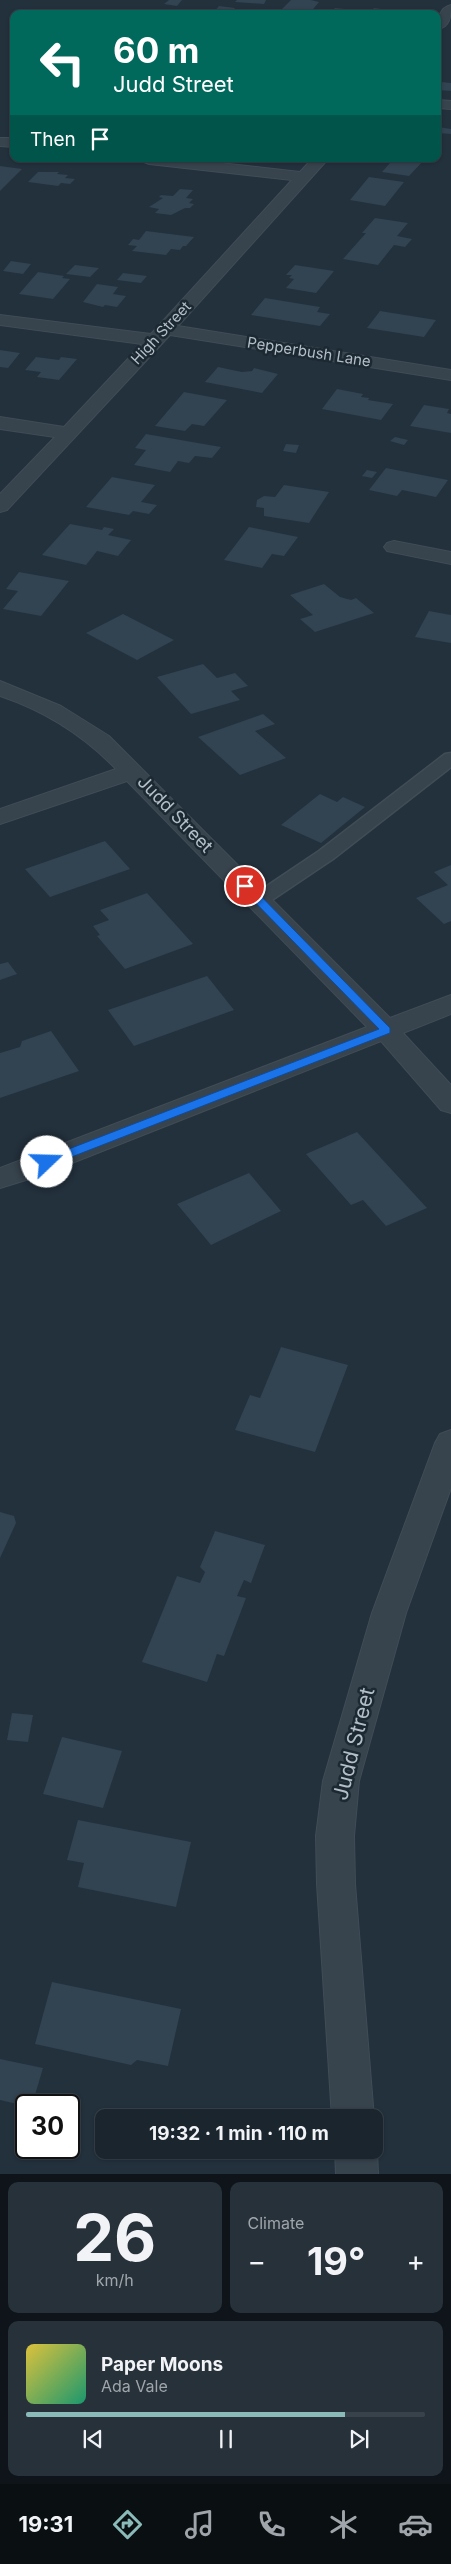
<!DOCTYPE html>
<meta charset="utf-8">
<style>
:root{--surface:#1a252e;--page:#27313a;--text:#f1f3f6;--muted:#9fa5aa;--line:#38424a;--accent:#8bbbb9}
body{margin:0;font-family:Inter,sans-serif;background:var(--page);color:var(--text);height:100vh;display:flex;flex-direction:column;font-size:19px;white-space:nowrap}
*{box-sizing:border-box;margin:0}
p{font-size:16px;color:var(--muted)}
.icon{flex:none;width:28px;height:28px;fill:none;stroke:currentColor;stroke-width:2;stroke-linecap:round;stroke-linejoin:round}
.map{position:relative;height:2174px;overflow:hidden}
.drawer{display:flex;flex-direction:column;gap:8px;padding:8px;background:#0e1419;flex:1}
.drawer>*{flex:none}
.top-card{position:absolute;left:10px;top:10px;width:431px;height:152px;border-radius:10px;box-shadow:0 1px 4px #0004,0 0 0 1px var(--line);background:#00695c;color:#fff;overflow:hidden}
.speed{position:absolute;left:15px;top:2094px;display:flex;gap:10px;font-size:25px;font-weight:700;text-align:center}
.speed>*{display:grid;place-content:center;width:65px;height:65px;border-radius:50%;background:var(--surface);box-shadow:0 1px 4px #0004,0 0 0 1px var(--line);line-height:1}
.speed .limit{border:2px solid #111;border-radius:8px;background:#fff;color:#111}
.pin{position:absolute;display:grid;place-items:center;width:42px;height:42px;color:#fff;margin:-21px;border:2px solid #fff;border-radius:50%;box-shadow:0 1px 5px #0007}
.me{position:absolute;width:55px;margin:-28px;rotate:69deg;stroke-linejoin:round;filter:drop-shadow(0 0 4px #0008)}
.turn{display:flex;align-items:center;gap:18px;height:105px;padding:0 20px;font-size:22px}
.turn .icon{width:65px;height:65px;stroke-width:2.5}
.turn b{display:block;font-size:35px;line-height:42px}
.then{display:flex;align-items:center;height:48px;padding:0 20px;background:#0003;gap:10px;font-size:19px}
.big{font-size:38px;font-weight:700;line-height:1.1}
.drawer .tile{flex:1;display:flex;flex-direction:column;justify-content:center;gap:8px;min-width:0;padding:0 18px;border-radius:10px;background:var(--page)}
.drawer .dial{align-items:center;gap:0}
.dial b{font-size:65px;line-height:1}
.song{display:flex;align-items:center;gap:15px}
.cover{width:60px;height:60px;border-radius:8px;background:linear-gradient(135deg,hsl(50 70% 55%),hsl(160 70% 35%))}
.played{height:5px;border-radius:2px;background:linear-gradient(90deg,var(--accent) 80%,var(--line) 80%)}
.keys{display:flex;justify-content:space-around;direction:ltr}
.heat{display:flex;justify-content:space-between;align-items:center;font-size:28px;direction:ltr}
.drawer .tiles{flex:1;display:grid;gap:8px;grid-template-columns:1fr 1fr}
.tile:last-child{grid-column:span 2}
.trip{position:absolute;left:95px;top:2109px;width:288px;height:50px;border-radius:10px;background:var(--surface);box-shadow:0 1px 4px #0004,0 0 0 1px var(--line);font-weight:700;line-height:50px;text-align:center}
.dock{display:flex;height:80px;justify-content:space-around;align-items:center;background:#0a0f12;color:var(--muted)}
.dock .icon{width:35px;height:35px}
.dock .on{color:var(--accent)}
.dock b{font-size:22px;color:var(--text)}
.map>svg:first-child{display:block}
</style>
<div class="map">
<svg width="451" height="2174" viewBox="0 0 451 2174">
<rect width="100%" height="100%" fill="#23313d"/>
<!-- building -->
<g fill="#324351">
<path d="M 169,0 L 182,0 L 177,6 L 164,4 Z"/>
<path d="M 237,0 L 266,0 L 264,4 L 235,2 Z"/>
<path d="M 291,0 L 311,0 L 319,2 L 309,14 L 296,14 L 299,11 L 282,9 Z"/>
<path d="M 219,6 L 235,8 L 230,14 L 213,13 Z"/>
<path d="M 335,8 L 354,10 L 351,14 L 330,14 Z"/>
<path d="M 374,8 L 396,11 L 394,14 L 368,14 Z"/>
<path d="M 441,82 L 451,83 L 451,91 L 438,90 Z"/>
<path d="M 438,127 L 451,129 L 451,134 L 438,133 Z"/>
<path d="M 383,159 L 425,159 L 409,176 L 382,172 L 390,163 L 381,161 Z"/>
<path d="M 0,166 L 22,169 L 0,191 Z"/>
<path d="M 38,172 L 59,172 L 57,174 L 68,175 L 65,178 L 75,179 L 70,184 L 61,183 L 58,186 L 28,182 Z"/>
<path d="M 369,177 L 404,182 L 385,206 L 350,200 Z"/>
<path d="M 180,189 L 193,190 L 186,198 L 193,199 L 189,203 L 194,204 L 190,208 L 185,208 L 171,215 L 155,213 L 159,209 L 149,207 L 163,198 L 159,197 L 161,195 L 173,196 Z"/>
<path d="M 375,218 L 408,223 L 397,236 L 412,239 L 405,247 L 394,245 L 378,265 L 343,259 L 366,233 L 362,233 Z"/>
<path d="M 146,231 L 194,237 L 186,246 L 183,246 L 180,250 L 171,249 L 166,255 L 132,251 L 137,246 L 128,245 L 133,239 L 139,240 Z"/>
<path d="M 11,261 L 31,264 L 23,274 L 3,271 Z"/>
<path d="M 75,265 L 99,268 L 90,277 L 66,274 Z"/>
<path d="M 295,265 L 334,271 L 316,293 L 286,288 L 294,279 L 289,278 L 292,275 L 286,275 Z"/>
<path d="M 38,272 L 64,276 L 62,278 L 70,279 L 53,299 L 19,294 Z"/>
<path d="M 123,273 L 147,276 L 141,283 L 117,280 Z"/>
<path d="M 97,284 L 118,287 L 113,294 L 126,296 L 117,307 L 105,305 L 103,307 L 83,302 Z"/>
<path d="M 265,298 L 320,307 L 317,312 L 330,314 L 320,326 L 251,315 Z"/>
<path d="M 380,311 L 436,320 L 424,337 L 367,328 Z"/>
<path d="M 0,350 L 20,353 L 8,368 L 0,367 Z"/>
<path d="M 36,357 L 59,360 L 61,357 L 77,359 L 59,380 L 37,377 L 41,372 L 25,370 Z"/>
<path d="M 218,367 L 242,372 L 252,371 L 254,368 L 278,374 L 262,393 L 205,382 Z"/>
<path d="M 337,389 L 363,394 L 361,397 L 369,398 L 368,400 L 393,404 L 381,420 L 322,409 Z"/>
<path d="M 184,392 L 227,400 L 204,426 L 192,424 L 185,431 L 155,426 Z"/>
<path d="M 424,405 L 449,409 L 447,413 L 451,414 L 451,433 L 410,426 Z"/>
<path d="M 146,434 L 221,447 L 212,458 L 195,456 L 189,463 L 178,461 L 170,472 L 134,465 L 146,450 L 135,448 Z"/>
<path d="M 395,437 L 408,440 L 404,445 L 390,441 Z"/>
<path d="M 286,444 L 299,445 L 296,453 L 283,451 Z"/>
<path d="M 386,468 L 448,480 L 436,497 L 402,490 L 397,496 L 369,490 Z"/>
<path d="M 367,470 L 377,472 L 372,478 L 362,476 Z"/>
<path d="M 112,477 L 155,485 L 141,502 L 157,505 L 149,514 L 133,511 L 129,515 L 86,507 Z"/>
<path d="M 284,485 L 329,492 L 309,523 L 264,516 L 264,508 L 256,507 L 257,500 L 264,496 L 275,497 Z"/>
<path d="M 70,524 L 102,530 L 104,527 L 114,529 L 108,535 L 131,540 L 118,556 L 97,551 L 86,565 L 42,555 Z"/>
<path d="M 249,527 L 298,537 L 284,556 L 272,554 L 262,568 L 224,560 Z"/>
<path d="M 19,572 L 69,581 L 41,616 L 3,609 L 18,591 L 6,589 Z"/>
<path d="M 324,584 L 340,597 L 351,600 L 356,598 L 374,613 L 315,632 L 300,619 L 313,615 L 290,595 Z"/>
<path d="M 429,611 L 451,615 L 451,643 L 415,637 Z"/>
<path d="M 123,614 L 174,640 L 137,660 L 86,633 Z"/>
<path d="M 203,664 L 217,678 L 235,673 L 248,686 L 231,691 L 240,700 L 191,714 L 157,677 Z"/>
<path d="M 263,714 L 275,724 L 255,731 L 286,758 L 240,775 L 198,737 Z"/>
<path d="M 320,794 L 337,802 L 343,797 L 365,807 L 321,843 L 281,825 Z"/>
<path d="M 105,841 L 130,869 L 50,897 L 25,869 Z"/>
<path d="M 451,865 L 451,921 L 444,924 L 416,898 L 448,885 L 434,872 Z"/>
<path d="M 147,893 L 193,944 L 125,969 L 97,936 L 100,935 L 93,926 L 109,920 L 100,910 Z"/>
<path d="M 8,962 L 17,974 L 0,980 L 0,964 Z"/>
<path d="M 207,976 L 234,1010 L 134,1046 L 108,1010 Z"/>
<path d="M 51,1031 L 79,1071 L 0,1098 L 0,1053 L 20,1047 L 22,1041 Z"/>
<path d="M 357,1132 L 427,1208 L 386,1226 L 363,1200 L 351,1205 L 306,1154 Z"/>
<path d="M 249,1173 L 281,1211 L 211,1245 L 177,1204 Z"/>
<path d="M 281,1347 L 348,1365 L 315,1452 L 235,1430 L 250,1395 L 260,1398 Z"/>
<path d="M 0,1512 L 14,1516 L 16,1523 L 0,1558 Z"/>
<path d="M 215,1531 L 265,1545 L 251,1583 L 244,1580 L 237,1596 L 246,1598 L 224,1656 L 217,1654 L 207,1682 L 142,1662 L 177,1576 L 200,1583 L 205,1572 L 200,1567 Z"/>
<path d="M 12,1713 L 33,1715 L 28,1742 L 7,1740 Z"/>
<path d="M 62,1737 L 122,1751 L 103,1808 L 43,1794 Z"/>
<path d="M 78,1820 L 191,1842 L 176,1907 L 78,1887 L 84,1863 L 67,1860 Z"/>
<path d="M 52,1982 L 181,2009 L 168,2066 L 137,2060 L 131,2065 L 35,2044 Z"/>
<path d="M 0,2059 L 43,2068 L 32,2105 L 26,2106 L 0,2100 Z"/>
</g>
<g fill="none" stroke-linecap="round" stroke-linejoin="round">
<defs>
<path id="service" d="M 451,753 L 451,767 L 333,859 L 266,904 L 252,904 L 249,900 L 252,896 L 319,851 L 445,754 Z"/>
<g id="minor">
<path d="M 451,5 C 451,16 450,27 438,29 C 438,19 439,8 451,5 Z"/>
<path d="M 438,100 L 451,101 L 451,109 L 438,108 Z"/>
<path d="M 0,138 L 14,138 L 14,147 L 0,146 Z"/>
<path d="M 142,159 L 186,159 L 300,172 L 312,159 L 328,159 L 178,326 L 451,370 L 451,380 L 170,335 L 7,510 L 0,512 L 0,494 L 55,437 L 0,429 L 0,417 L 64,427 L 142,344 L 0,325 L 0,315 L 151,334 L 292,180 L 149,164 L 144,162 Z"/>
<path d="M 394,541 L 451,552 L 451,564 L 387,551 L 384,547 L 387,543 Z"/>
<path d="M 0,681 L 61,706 L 109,736 L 390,1018 L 451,995 L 451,1014 L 403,1033 L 451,1085 L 451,1113 L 441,1110 L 381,1041 L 39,1176 L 0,1188 L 0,1168 L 367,1027 L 127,781 L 0,824 L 0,809 L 116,769 C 83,735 45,711 0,696 Z"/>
<path d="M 451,1430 L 451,1488 L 406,1613 L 359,1781 L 354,1836 L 355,1884 L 374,2118 L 332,2118 L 317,1884 L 316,1836 L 323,1781 L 372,1613 L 435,1443 L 440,1434 Z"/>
<path d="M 374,2143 L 377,2150 L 378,2174 L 336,2174 L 335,2150 L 374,2150 Z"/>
</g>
</defs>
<!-- service casing -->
<use href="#service" stroke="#404c56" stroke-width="3"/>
<!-- minor casing -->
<use href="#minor" stroke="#404c56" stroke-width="2"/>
<!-- service -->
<use href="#service" fill="#37434d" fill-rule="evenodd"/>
<!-- minor -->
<use href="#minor" fill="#37434d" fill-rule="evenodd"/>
</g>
<!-- route -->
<path fill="#1a73e8" stroke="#114b97" d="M 245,883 L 249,884 L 390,1028 L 390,1033 L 51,1165 L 43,1165 L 43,1159 L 379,1029 L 241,888 L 241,884 Z"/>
<g text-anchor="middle" stroke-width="5" stroke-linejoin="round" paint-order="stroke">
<!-- far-street labels -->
<g font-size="15" fill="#b3bec8" stroke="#1c2832">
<text transform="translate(161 333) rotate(-47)" y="5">High Street</text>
<text transform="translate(309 352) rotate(9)" y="5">Pepperbush Lane</text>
</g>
<!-- street labels -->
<g font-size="18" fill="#b3bec8" stroke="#1c2832">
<text transform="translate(175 814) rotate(46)" y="6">Judd Street</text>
</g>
<!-- near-street labels -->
<g font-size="21" fill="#b3bec8" stroke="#1c2832">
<text transform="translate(354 1744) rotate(-76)" y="7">Judd Street</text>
</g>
</g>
</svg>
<div class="speed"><div class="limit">30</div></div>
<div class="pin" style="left:245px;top:886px;background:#d93025"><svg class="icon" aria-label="arrive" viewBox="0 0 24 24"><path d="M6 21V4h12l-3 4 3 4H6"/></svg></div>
<svg class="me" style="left:47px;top:1162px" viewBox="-20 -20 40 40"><circle r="19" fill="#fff"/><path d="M0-13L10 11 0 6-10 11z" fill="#1a73e8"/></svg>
<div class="trip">19:32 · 1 min · 110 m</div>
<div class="top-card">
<div class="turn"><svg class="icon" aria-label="left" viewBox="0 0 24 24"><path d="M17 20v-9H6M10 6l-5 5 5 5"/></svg><div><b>60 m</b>Judd Street</div></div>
<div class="then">Then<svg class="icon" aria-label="arrive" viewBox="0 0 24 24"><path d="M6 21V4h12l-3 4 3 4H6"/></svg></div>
</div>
</div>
<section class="drawer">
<div class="tiles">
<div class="tile dial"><b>26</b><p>km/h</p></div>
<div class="tile"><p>Climate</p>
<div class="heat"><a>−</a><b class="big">19°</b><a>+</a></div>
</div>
<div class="tile">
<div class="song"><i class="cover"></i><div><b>Paper Moons</b><p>Ada Vale</p></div></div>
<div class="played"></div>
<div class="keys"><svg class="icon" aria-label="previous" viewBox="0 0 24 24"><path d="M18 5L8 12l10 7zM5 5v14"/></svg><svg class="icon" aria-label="pause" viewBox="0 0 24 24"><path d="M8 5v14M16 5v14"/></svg><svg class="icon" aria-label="next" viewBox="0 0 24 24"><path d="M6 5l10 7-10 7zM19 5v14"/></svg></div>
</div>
</div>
</section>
<nav class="dock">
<b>19:31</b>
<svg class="icon on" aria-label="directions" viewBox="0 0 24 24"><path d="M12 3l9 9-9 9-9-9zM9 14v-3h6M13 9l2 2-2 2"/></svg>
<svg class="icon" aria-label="music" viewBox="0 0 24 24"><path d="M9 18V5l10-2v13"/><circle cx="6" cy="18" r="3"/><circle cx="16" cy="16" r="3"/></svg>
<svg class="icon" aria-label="phone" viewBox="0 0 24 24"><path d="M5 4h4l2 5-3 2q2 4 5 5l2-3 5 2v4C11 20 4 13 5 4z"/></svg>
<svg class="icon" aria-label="climate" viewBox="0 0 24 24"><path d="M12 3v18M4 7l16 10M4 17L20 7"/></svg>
<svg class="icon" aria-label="car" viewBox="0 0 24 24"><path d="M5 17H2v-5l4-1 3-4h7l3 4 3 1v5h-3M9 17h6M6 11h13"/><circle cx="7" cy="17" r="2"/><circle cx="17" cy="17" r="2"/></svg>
</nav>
